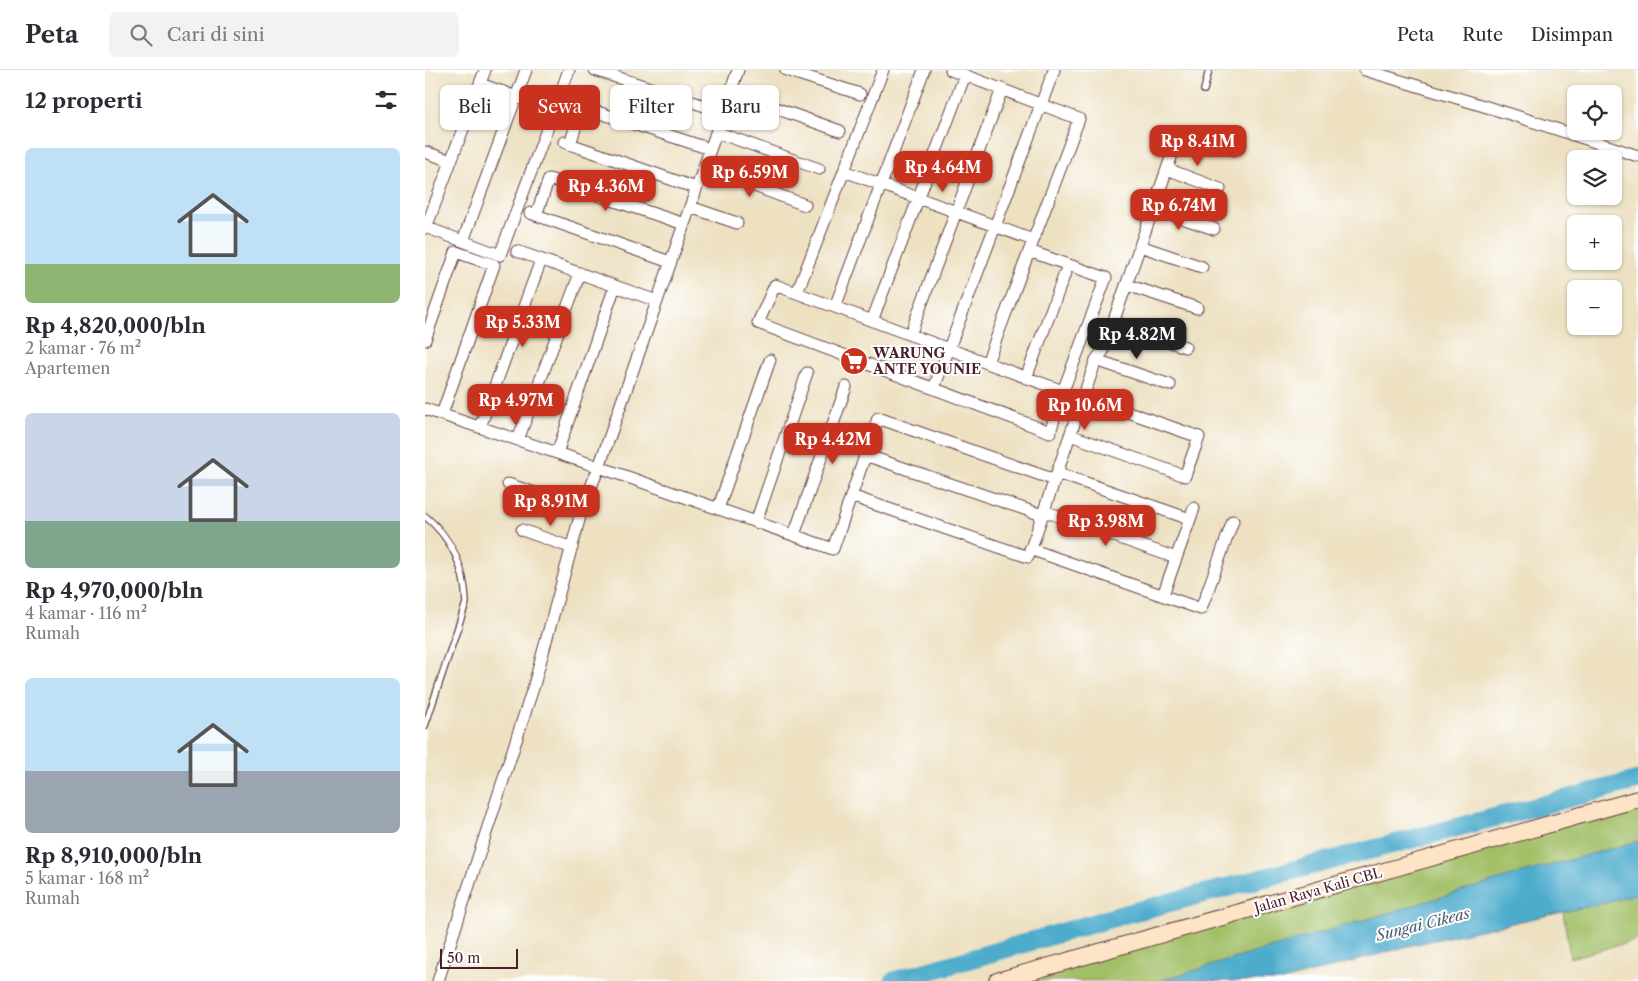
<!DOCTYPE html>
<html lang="id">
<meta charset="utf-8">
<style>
body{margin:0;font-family:"Libre Caslon Text",serif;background:#f2f2f3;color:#2b2b33;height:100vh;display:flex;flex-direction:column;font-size:19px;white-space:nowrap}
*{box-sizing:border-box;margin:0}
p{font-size:16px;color:#7c7c81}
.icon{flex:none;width:28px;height:28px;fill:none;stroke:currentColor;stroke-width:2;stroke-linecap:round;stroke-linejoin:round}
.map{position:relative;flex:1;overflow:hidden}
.drawer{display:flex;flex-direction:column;background:#fff;width:425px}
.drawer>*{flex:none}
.top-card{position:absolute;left:15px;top:15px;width:475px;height:45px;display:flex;gap:10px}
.buttons{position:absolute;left:1142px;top:15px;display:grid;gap:10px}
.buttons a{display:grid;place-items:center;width:55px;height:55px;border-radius:8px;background:#fff;box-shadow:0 1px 4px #0004;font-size:25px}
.scale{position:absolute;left:15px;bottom:12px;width:78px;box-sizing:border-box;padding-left:5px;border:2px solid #4a1f2b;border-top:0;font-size:14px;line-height:18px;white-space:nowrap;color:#4a1f2b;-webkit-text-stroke:4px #fff;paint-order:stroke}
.price{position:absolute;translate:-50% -42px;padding:0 11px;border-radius:10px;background:#c8321e;color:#fff;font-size:16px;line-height:32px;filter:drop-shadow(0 1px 2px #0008)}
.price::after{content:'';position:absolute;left:50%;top:30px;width:15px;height:11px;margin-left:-8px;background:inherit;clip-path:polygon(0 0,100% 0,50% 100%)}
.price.active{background:#222;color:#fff}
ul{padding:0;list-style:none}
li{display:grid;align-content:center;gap:10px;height:265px;padding:0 25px}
li span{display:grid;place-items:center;height:155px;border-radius:8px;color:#555}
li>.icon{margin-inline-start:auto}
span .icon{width:90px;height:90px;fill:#fffc;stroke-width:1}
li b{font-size:21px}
h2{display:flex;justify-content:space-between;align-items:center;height:60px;padding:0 25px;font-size:21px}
.chip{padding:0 18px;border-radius:8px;background:#fff;box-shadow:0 1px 4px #0004;font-size:18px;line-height:45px}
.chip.active{background:#c8321e;color:#fff}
header{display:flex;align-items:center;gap:30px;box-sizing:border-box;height:70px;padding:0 25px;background:#fff;border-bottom:1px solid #e1e1e2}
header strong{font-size:24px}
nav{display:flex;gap:28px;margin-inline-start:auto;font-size:18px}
.search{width:350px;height:45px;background:#f2f2f3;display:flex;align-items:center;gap:12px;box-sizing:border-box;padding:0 18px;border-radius:8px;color:#7c7c81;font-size:19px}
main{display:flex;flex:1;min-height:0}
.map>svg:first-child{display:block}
</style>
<header>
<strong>Peta</strong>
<div class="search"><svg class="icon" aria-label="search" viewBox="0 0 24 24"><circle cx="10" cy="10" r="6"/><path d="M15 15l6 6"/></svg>Cari di sini</div>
<nav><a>Peta</a><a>Rute</a><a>Disimpan</a></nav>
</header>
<main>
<section class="drawer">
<h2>12 properti<svg class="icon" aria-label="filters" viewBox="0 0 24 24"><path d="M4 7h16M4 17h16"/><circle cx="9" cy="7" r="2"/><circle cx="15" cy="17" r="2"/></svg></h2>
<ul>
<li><span style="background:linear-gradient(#bfe0f5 75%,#8fb573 0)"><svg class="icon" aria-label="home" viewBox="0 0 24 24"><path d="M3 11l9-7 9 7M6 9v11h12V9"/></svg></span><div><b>Rp 4,820,000/bln</b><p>2 kamar · 76 m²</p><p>Apartemen</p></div></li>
<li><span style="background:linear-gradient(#c9d6e8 70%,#7fa58c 0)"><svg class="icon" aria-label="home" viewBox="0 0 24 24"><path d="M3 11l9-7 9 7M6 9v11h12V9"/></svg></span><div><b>Rp 4,970,000/bln</b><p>4 kamar · 116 m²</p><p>Rumah</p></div></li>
<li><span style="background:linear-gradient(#bfe0f5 60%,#9aa5b1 0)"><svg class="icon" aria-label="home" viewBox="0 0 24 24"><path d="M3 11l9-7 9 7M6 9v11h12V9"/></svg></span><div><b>Rp 8,910,000/bln</b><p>5 kamar · 168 m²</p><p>Rumah</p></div></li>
</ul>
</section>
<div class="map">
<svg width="1213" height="911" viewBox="0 0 1213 911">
<rect width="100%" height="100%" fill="#fff"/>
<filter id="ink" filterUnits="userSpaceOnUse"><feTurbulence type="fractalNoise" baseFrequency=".02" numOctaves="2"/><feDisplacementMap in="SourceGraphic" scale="10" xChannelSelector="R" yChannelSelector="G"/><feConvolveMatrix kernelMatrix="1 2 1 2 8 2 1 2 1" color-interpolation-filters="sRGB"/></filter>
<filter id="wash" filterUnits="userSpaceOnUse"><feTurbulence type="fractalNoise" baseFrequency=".0096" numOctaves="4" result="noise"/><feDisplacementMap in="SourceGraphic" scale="20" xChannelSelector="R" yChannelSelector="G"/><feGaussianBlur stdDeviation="1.12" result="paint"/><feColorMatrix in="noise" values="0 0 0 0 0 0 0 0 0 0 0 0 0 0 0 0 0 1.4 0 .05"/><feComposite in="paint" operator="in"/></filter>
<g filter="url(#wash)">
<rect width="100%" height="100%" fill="#ede1c2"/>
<!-- green -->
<path fill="#a2bf66" stroke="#766f48" d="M1213,729V772L734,911H572Z
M1213,823V870L1145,888L1138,842L1188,831Z"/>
<!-- water -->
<path fill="#4eaccc" stroke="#4c667c" d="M1213,771V823L1188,831L987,875L858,911H734L1097,803Z"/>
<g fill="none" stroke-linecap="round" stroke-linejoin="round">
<!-- river -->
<path stroke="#4eaccc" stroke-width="19" d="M469,911L697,845L1213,710"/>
</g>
</g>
<g filter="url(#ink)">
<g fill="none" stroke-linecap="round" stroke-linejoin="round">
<!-- lane casing -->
<g stroke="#623c42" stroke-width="8">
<path id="lane" d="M779,20L784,0
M0,446C27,468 40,499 41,533L0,656"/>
</g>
<!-- street casing -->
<g stroke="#623c42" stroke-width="13">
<path id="street" d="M170,0L298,42
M361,0L435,24
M526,0L654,49L562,293
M940,0L1085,44L1213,86
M55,14L129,40
M305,22L415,61
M291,62L394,99
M139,72L271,118
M145,74L157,37L285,79
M0,82L26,91
M279,97L380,135
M742,99L795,119
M419,101L608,170
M265,137L312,153
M728,138L789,159
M105,143L245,192
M111,145L124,109L259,154
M0,157L75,185L144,0
M1,158L60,0
M38,171L101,0
M715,176L777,197
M92,181L232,231
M604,181L681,208L638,321
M350,215L638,321L625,362L333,253Z
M702,215L772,238
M372,223L458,0
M410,237L499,0
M447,251L540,5
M689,252L760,277
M485,265L577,19
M0,270L31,182L69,195L17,344
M671,290L745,315
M601,308L643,195
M509,318L629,0
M0,339L174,397L408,479L453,348L630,410
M55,357L116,190
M645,365L760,406L774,367L658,326
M93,370L155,203
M132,383L190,216
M440,385L617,445
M632,403L765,449
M83,414L157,439
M426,426L603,487L671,290L678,281L755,62L809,80
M293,439L345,290
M619,441L751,488
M331,452L382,303
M97,460L147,478
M369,465L421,317
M605,479L776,539L808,451
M738,525L769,438
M13,911L109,615L157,439L174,397L313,0"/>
</g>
<!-- secondary casing -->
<g stroke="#623c42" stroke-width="18">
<path id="secondary" d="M572,911L1213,729"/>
</g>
<!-- lane -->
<use href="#lane" stroke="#fff" stroke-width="5.5"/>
<!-- street -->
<use href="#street" stroke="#fff" stroke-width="11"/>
<!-- secondary -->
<use href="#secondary" stroke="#fee4c6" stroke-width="16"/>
</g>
</g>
<!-- icons -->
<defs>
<g id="supermarket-disc" transform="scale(1.4375)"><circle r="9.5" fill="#c8321e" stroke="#fff"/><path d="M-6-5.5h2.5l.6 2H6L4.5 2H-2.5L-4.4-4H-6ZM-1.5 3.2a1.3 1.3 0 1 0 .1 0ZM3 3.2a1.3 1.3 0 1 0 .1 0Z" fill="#fff"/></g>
</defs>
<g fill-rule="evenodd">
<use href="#supermarket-disc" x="429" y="291"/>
</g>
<g text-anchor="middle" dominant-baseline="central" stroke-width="4" stroke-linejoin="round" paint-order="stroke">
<!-- poi labels -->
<g font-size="14" font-weight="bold" fill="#4a1f2b" stroke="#fff" text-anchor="start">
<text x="448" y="283">WARUNG<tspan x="448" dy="16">ANTE YOUNIE</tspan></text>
</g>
<!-- street labels -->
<g font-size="14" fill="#4a1f2b" stroke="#fff">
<text transform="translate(893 820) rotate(-16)">Jalan Raya Kali CBL</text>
</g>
<!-- water labels -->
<g font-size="15" font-style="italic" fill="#4c5e73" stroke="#fff">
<text transform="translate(998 854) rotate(-14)">Sungai Cikeas</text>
</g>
</g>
</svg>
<div class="buttons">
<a><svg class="icon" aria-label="locate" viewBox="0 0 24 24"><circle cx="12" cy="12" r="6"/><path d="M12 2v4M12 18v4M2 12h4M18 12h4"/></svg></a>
<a><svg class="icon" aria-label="layers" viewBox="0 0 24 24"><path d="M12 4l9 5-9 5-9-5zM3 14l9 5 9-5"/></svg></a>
<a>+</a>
<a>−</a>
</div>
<div class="scale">50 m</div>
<b class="price" style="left:773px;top:97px">Rp 8.41M</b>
<b class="price" style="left:518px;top:123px">Rp 4.64M</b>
<b class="price" style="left:325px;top:128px">Rp 6.59M</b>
<b class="price" style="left:181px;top:142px">Rp 4.36M</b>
<b class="price" style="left:754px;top:161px">Rp 6.74M</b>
<b class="price" style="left:98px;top:278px">Rp 5.33M</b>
<b class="price active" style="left:712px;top:290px">Rp 4.82M</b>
<b class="price" style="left:91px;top:356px">Rp 4.97M</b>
<b class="price" style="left:660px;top:361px">Rp 10.6M</b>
<b class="price" style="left:408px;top:395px">Rp 4.42M</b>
<b class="price" style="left:126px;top:457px">Rp 8.91M</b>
<b class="price" style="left:681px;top:477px">Rp 3.98M</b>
<div class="top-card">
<a class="chip">Beli</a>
<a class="chip active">Sewa</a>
<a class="chip">Filter</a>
<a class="chip">Baru</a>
</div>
</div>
</main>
